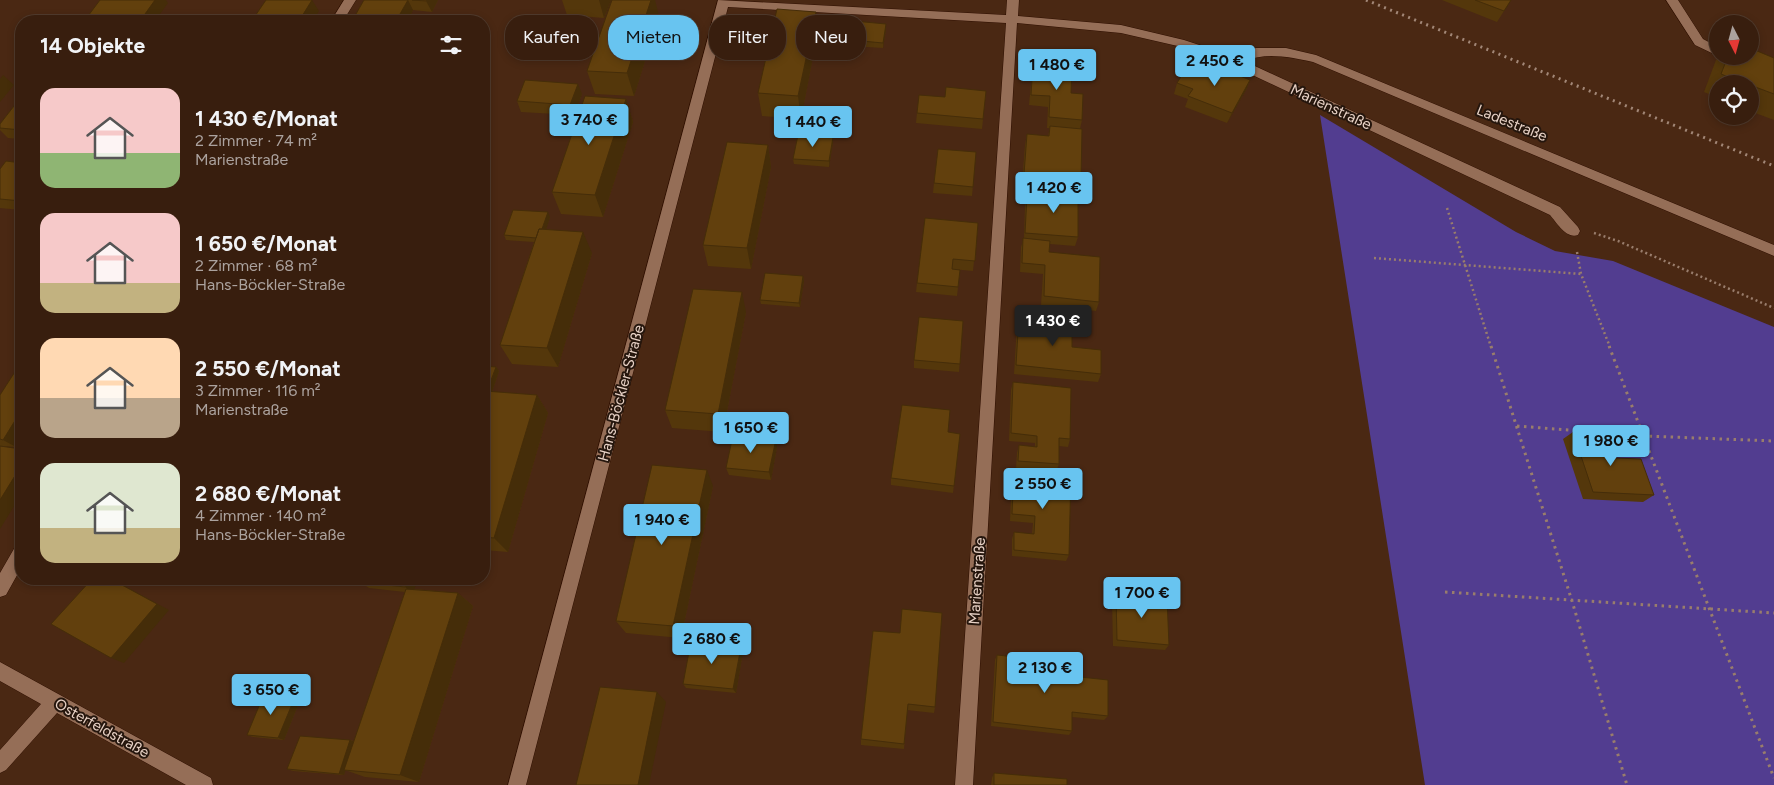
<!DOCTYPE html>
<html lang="de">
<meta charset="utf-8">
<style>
body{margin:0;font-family:Figtree,sans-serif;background:#3f2717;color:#f1f3f6;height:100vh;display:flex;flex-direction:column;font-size:19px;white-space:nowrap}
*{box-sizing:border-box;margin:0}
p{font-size:16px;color:#aba29e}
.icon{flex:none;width:28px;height:28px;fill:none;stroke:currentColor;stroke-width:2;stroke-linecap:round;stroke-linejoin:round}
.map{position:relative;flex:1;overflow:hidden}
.drawer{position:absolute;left:15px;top:15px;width:475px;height:570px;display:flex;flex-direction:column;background:#381e0e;border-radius:20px;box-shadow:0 2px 8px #0003,0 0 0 1px #523c2e}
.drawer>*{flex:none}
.top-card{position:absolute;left:505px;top:15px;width:475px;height:45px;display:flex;gap:10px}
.needle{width:32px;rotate:174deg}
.tools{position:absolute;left:1709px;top:15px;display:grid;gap:10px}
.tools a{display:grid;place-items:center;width:50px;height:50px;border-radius:50%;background:#381e0e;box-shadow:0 2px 8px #0003,0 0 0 1px #523c2e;font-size:25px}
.price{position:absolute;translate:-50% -42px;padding:0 11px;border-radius:5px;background:#68c4f0;color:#111;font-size:16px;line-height:32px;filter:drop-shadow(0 1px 2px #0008)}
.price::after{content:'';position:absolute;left:50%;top:30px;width:15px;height:11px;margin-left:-8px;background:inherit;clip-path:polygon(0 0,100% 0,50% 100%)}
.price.active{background:#222;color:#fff}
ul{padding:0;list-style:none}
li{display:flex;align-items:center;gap:15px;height:125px;padding:0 25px}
li span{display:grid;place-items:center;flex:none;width:140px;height:100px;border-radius:15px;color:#555}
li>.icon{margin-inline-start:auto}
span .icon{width:60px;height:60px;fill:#fffc;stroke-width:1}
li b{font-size:21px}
h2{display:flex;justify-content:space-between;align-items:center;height:60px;padding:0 25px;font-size:21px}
.tag{padding:0 18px;border-radius:20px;background:#381e0e;box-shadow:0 2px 8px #0003,0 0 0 1px #523c2e;font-size:18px;line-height:45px}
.tag.active{background:#68c4f0;color:#111}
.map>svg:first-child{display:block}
</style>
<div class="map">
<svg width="1774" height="785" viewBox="0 0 1774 785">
<rect width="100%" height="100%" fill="#4a2813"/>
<!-- green -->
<path fill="#523d90" d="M1320,115L1516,232L1555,251L1613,261L1774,327V785H1425Z"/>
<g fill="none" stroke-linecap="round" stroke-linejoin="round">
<!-- minor casing -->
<g stroke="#2f0f00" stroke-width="1">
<path id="minor" d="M344,0H356L343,21H331Z
M718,0L1006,15L1007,0H1019L1018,16L1121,25L1184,40L1233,56L1256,48H1286L1316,55L1774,245V256L1313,62C1289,57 1267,52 1244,61L1560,207L1578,227L1580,231L1578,235C1566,239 1557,223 1550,215L1229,64L1182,47L1121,33L1017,23L973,785H955L1006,23L728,7L526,785H508Z
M1666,0H1678L1703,39L1718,47V56L1695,45Z
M21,545V568L6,595L0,597V573L15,547Z
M0,662L211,778L213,785H186L57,713L6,770L0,773V750L41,704L0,681Z"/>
</g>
<!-- path-far1 -->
<path stroke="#997d6c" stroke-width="2.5" stroke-dasharray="2 3" stroke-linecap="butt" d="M1447,208L1491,347
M1594,233L1618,241L1774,308
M1577,252L1581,274L1610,347
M1374,258L1581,274"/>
<!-- path -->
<path stroke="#997d6c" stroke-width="3" stroke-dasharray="2.5 4.5" stroke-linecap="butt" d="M1491,346L1572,601L1627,785
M1609,346L1774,778
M1517,426L1645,436L1774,441
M1445,592L1774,613"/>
<!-- minor -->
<use href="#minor" fill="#956e57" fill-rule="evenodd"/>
<!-- rail -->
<path stroke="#a28777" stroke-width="3" stroke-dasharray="2 4.5" stroke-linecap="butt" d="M1366,0L1774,166"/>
</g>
<!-- wall -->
<path fill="#54370b" d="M364,0H438L432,12L413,10L408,21H352Z
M562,0H611L604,18L567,15Z
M1442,0H1511L1497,22Z
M816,12L817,36L801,119L762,116L758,93Z
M659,16L634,96L595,94L587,71Z
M578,18L580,24L571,44L547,42L545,37Z
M886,29L883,48L851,46V40Z
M1720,56H1750L1774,58V120L1750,111V84H1718V98L1704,92L1716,60Z
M1033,64L1071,93L1082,120L1080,129L1081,179L1078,188V237L1075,246L1050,244L1049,252L1099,302L1096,311L1041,305L1043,274L1020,272L1021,247L1024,238L1025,206L1027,196L1051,198L1054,186L1059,187L1022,184L1025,145L1027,134L1048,136L1050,128H1047L1048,107L1029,105L1032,74Z
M1205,73L1250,80L1246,90L1227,123L1185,107L1188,99L1174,94L1177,83Z
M986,91L982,129L916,123L917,113L945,97Z
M582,94L574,115L521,112L517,101Z
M21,97V139L8,138L0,130V124Z
M626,99L633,122L603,217L561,214L552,192Z
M833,137V142L829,167L794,164L793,159Z
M768,145L771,167L751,269L708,266L703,245Z
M976,152L972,196L933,193L934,183Z
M21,163V210L0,208V169Z
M550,217L546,229L592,253L558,367L512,364L500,345L534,242L506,240L504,235Z
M978,223L973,271L952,269L960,270L957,296L916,292L917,283Z
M803,276L804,281L800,307L761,304L760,300Z
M746,312L723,432L672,428L665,410Z
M1019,316L1072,347L1101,374L1098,382L1014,374L1017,325Z
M963,321L959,372L914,368V360Z
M484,366L496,367L499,371L492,392L537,395L548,413L508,552L484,550Z
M21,368V439L16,447L0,446V395Z
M1013,382L1070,439L1068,447L1059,446V464L1056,472L1069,555L1066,561L1012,556V539L1014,532L1032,534L1033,523L1010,521L1012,475L1014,468H1016L1017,453L1019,445L1035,447V443L1009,441L1011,390Z
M948,432L960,434L953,493L891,485V478Z
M1573,432L1615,458L1654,495L1643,502L1583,499L1563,439Z
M777,447L771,480L729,475L726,468Z
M713,486L681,638L626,633L616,621Z
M362,579H418L414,589L458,593L473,606L419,782L365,777L345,770L344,775L293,771L287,769L350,740L354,741L405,592L369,588L360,582Z
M1116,594L1169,645L1165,650L1113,646L1112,600Z
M873,631L935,707L934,713L907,710L904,749L861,745V739Z
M741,647L743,652L736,693L686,688L683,684Z
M997,655L1071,676L1108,716L1104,720L1072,717V731L1069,735L991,726L995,660Z
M295,697L300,700L284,740L253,737L247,735Z
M994,773L1067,785H991L992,778Z"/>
<!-- shaded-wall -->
<path fill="#452d09" d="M155,0H166L168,3L155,21H140Z
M312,0L319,11L313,21H299Z
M408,0L413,10L408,21H396Z
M427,0H438L432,12L426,1Z
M599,0H611L604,18Z
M651,0H655L659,16L634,96L627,73Z
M816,12L817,36L801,119L798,96Z
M578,18L580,24L571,44L569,39Z
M886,24V29L883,48V43Z
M3,75L14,85L0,102V79Z
M1250,80L1246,90L1227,123L1232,113Z
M578,84L582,94L574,115L570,105Z
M626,99L633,122L603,217L595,195Z
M833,137V142L829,167V161Z
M768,145L771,167L751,269L747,248Z
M548,212L550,217L542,243L539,238Z
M583,232L592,253L558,367L547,348Z
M803,276L804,281L800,307L799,303Z
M742,292L746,312L723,432L718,414Z
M496,367L499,371L489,401L486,397Z
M537,395L548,413L508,552L494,538Z
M16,419L21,422V439L16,447L3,440Z
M776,439L777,447L771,480L769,472Z
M21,466V495L0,529V500Z
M707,470L713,486L681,638L673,626Z
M111,579L169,610L124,663L111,658Z
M408,579H418L413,593L405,587Z
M458,593L473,606L419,782L400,775Z
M741,647L743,652L736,693L733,689Z
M657,692L666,702L649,785H638Z
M295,697L300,700L284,740L278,738Z
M350,740L355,742L344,775L339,774Z"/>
<!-- building -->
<path fill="#62400d" stroke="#452d09" d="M100,0H155L140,21H98L85,20Z
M266,0H312L299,21H238L240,18L253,19Z
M364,0H408L396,21H352Z
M412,0H427L426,1Z
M612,0H651L627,73L587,71Z
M1475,0H1511L1504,11Z
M777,9L816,12L798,96L758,93Z
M554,16L578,18L569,39L545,37Z
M854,21L886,24L883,43L851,40Z
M1750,48L1774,58V94L1750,85V84H1746L1721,74L1728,56H1750Z
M1033,64L1072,67L1071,93L1083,94L1082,120L1049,117L1050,96L1031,95Z
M1210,64L1250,80L1232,113L1188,96L1193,89L1177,83L1187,67L1205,73Z
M525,80L578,84L570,105L517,101Z
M946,87L986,91L983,119L917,113L919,95L945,97Z
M585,96L626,99L595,195L552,192Z
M21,97V130L0,128V124Z
M1050,126L1082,129L1081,179L1024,174L1027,134L1049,136Z
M798,135L833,137L829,161L793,159Z
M727,142L768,145L747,248L703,245Z
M938,149L976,152L973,187L934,183Z
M6,161L21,163V201L0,199V169Z
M1054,186L1078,188V237L1025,233L1027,196L1054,198Z
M513,210L548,212L542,229H539L536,238L504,235Z
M925,218L978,223L975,261L953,259L952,269L960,270L958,287L917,283Z
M539,229L583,232L547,348L500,345Z
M1023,238L1050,241L1049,252L1100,257L1099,302L1044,296L1045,265L1022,263Z
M765,273L803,276L799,303L760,300Z
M693,289L742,292L718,414L665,410Z
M1019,316L1072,321V347L1101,350V374L1016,365Z
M919,317L963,321L960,364L914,360Z
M484,366L496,367L487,391H485L484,394Z
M18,367L21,368V420L16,419L3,440L0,439V395Z
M1013,382L1071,388L1070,439L1059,438V464L1018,461L1019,445L1037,447V436L1011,433Z
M485,391L537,395L494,538L484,537V394Z
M902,405L950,410L948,432L960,434L954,486L891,478Z
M1573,432L1606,433L1615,458L1641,459L1654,495L1593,492Z
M733,435L776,439L769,472L726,468Z
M0,446L21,449V466L0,500Z
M652,465L707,470L673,626L616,621Z
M1014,468L1071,473L1069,555L1014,550V532L1034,534L1035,516L1012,514Z
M92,579H111L157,604L111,658L51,624Z
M362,579H408L405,587L360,582Z
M406,589L458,593L400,775L344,770Z
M1116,594L1167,598L1169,645L1117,640Z
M902,609L942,613L935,707L908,704L904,744L861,739L873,631L900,633Z
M691,641L741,647L733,689L683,684Z
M997,655L1071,663V676L1108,680V716L1072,712V731L993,722Z
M600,687L657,692L638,785H576Z
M264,694L295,697L278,738L247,735Z
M300,736L350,740L339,774L287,769Z
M994,773L1067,779V785H994Z"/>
<g text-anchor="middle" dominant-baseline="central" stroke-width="4" stroke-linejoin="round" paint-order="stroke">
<!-- street labels -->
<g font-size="15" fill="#e8d2c6" stroke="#25160d">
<text transform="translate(1331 107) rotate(25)">Marienstraße</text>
<text transform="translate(1512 123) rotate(22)">Ladestraße</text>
<text transform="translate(621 393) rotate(-75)">Hans-Böckler-Straße</text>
<text transform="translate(977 581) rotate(-86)">Marienstraße</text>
<text transform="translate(102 728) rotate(29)">Osterfeldstraße</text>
</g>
</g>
</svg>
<div class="tools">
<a><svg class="needle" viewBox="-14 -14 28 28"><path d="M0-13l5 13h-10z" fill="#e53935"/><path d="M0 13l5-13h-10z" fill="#aba29e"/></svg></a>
<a><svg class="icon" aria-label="locate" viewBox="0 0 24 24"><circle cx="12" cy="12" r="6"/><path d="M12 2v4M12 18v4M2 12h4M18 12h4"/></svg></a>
</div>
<b class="price" style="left:1215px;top:87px">2 450 €</b>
<b class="price" style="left:1057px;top:91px">1 480 €</b>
<b class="price" style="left:589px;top:146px">3 740 €</b>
<b class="price" style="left:813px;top:148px">1 440 €</b>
<b class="price" style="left:1054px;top:214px">1 420 €</b>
<b class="price active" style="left:1053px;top:347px">1 430 €</b>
<b class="price" style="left:751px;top:454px">1 650 €</b>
<b class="price" style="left:1611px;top:467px">1 980 €</b>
<b class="price" style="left:1043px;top:510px">2 550 €</b>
<b class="price" style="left:662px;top:546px">1 940 €</b>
<b class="price" style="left:1142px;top:619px">1 700 €</b>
<b class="price" style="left:712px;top:665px">2 680 €</b>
<b class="price" style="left:1045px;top:694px">2 130 €</b>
<b class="price" style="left:271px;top:716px">3 650 €</b>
<div class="top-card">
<a class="tag">Kaufen</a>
<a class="tag active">Mieten</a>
<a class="tag">Filter</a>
<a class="tag">Neu</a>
</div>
<section class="drawer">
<h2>14 Objekte<svg class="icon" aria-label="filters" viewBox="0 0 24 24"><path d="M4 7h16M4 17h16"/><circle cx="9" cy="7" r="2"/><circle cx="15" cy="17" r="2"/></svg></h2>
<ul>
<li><span style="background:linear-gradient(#f6c9c9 65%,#8fb573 0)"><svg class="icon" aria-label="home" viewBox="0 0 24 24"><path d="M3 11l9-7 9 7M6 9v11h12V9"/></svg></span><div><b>1 430 €/Monat</b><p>2 Zimmer · 74 m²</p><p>Marienstraße</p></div></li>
<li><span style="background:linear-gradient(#f6c9c9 70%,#c2b280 0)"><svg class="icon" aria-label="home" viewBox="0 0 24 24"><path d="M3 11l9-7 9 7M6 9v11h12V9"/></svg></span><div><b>1 650 €/Monat</b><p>2 Zimmer · 68 m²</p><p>Hans-Böckler-Straße</p></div></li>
<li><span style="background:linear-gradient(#ffd9b3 60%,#b9a48a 0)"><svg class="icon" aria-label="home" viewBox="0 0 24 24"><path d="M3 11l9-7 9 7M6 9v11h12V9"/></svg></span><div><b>2 550 €/Monat</b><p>3 Zimmer · 116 m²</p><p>Marienstraße</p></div></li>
<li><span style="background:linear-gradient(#dfe7d0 65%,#c2b280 0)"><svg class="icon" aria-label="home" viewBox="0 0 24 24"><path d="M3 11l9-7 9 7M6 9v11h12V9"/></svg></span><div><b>2 680 €/Monat</b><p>4 Zimmer · 140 m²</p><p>Hans-Böckler-Straße</p></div></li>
</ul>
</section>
</div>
